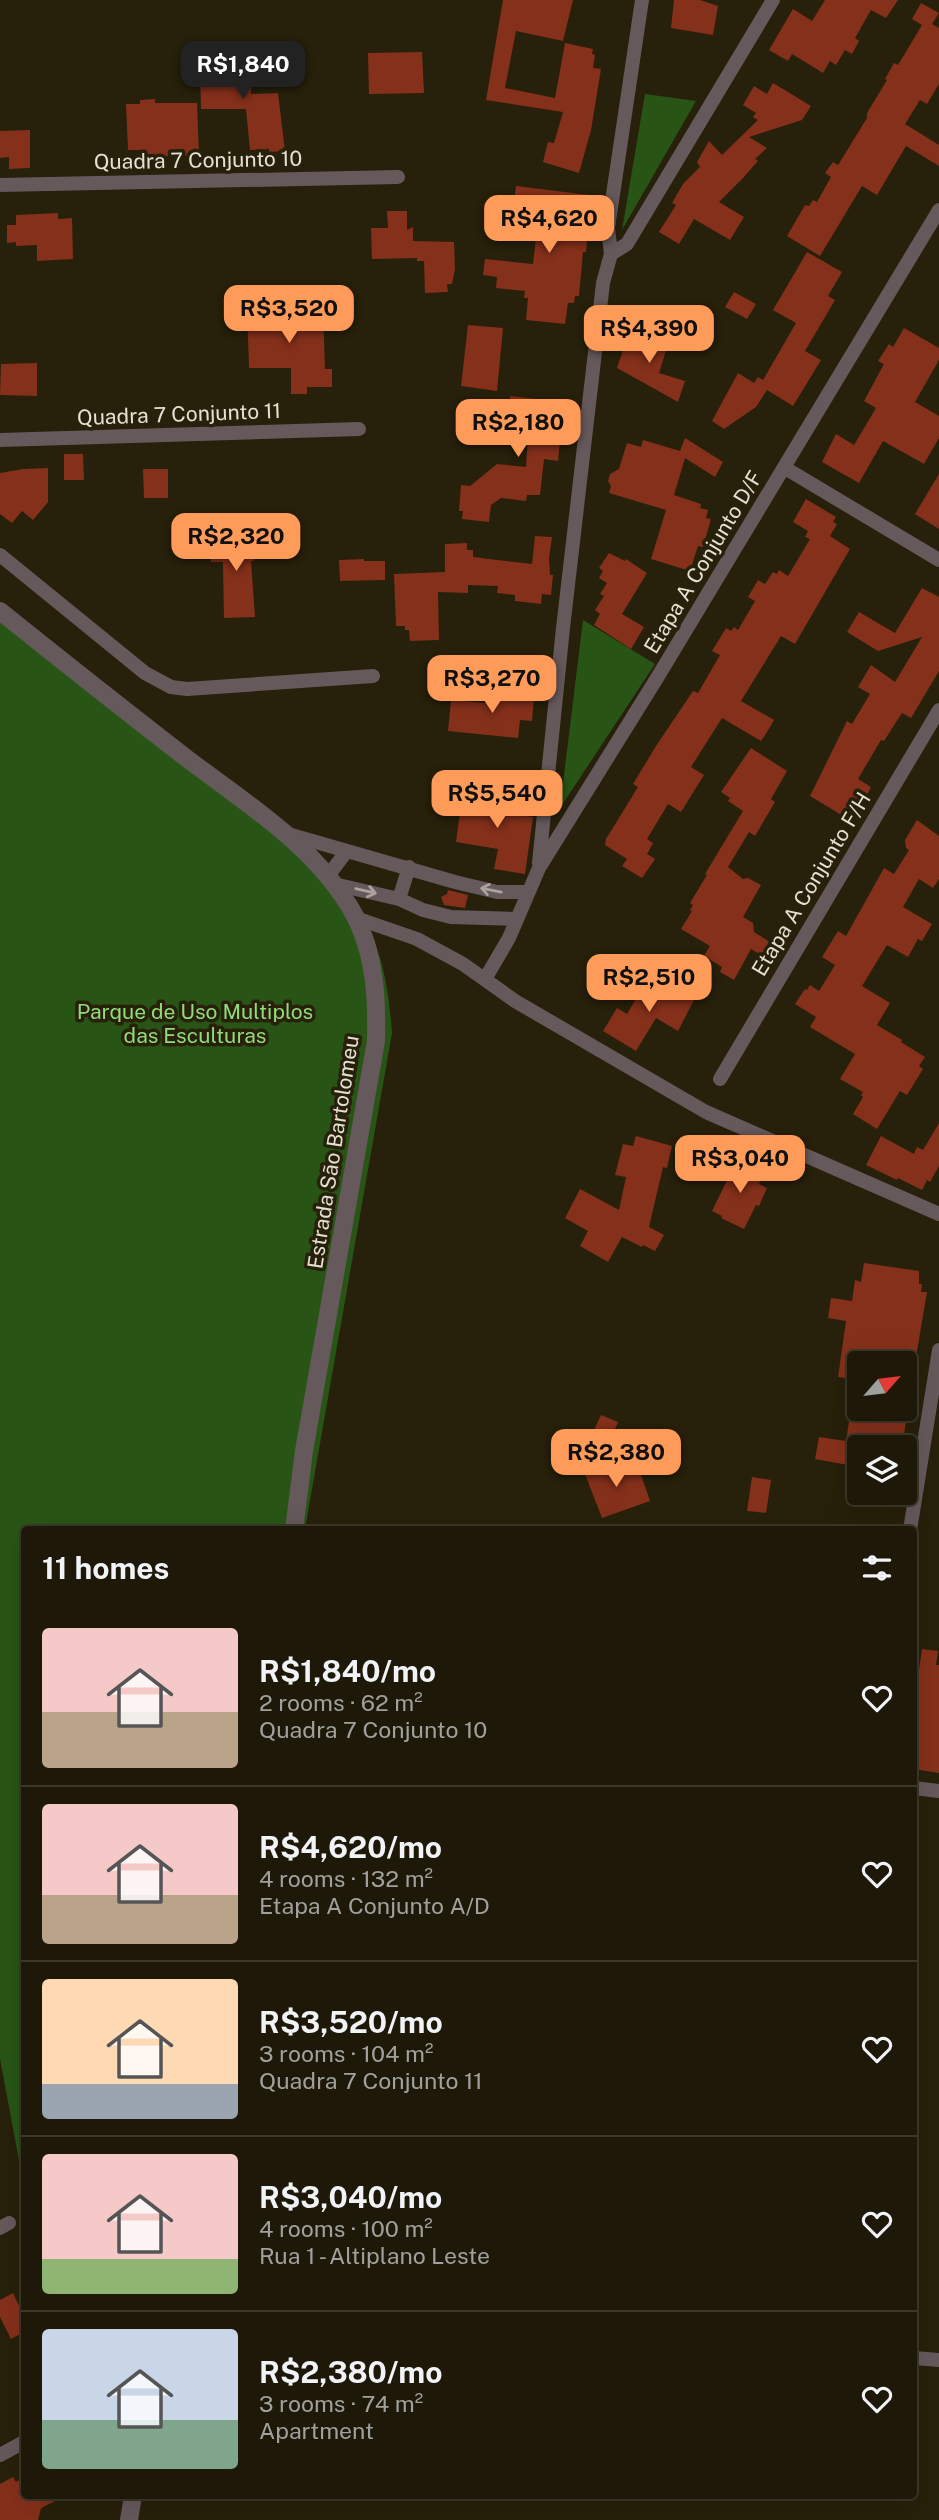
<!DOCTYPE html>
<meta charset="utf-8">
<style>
body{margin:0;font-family:"Public Sans",sans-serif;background:#2a2516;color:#f1f3f6;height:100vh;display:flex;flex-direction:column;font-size:26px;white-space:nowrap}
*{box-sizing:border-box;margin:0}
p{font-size:23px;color:#a0a09c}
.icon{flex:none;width:38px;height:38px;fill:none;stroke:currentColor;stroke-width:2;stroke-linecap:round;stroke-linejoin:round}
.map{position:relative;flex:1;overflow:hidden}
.drawer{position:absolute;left:21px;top:1526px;width:896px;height:973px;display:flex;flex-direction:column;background:#1d1808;border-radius:7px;box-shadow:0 7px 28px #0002,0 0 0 2px #3b3729}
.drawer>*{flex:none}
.needle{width:46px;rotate:62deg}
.fabs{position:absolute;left:847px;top:1351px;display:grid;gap:14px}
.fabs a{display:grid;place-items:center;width:70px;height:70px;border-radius:7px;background:#1d1808;box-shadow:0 7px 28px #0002,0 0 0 2px #3b3729;font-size:35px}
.price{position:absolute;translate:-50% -60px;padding:0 16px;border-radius:14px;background:#fe9b59;color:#111;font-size:23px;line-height:46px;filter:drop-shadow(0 2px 4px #0008)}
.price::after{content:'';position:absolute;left:50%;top:42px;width:21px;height:16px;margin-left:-10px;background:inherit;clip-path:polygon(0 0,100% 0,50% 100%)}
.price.selected{background:#222;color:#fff}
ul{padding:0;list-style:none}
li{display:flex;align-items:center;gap:21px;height:175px;padding:0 21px}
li+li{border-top:2px solid #3b3729}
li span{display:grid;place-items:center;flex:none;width:196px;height:140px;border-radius:7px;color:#555}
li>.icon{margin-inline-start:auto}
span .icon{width:84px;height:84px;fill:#fffc;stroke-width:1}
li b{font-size:30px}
h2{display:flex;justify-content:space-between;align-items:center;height:84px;padding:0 21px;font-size:30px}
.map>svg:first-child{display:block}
</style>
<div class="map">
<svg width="939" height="2520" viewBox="0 0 939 2520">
<rect width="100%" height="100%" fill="#27200a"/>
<!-- green -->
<path fill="#285516" d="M645,94L696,101L622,230Z
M0,608L329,870C339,884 352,898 361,914C383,951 389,991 392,1033L305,1529L24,1530V2187L0,2059Z
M583,620L655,664L560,808Z"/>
<!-- building -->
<path fill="#85301a" d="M503,0H573L563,41L516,31L505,88L555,98L565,43L593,49L592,54L595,55L593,68L601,69L591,130L579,173L543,162L548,142L554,143L563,112L486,100Z
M674,0H700L718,6L713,35L671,28Z
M825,0H898L886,18L871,10L855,38L859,41L852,54L845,50L836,65L830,61L823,73L792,54L788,61L769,50L793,9L812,21Z
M921,3L939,13L932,24L939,28V84L927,104L920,100L905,124L939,145V166L906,146L877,195L862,186L820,256L787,236L805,205L809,206L813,200L817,202L831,177L825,173L833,162L838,165L867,118V113L887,80L885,79L894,63L898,65L922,25L912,19Z
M422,52L424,93L369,94L368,53Z
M251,59V94L278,93L285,151L269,152V149L250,150L246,109H201L200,66L209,65L208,61L216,60Z
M773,83L811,106L802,120L749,137L767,148L755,159L758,161L743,178L719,202L744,217L730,240L694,219L679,244L659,232L676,205L672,203L683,184L700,167L697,162L709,141L722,155L758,120L753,117L756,113L743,105L754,86L767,94Z
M155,99V103H197L199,155L144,157L143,150H128L126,104H140V100Z
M30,130V168L9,169V157L0,158V131Z
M516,186L589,195L587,211H590L586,252H583L579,296H575L574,303H568L565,324L526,320L528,298H524L525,291L496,288L497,277L483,275L485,259L533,264L540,204L514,202Z
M387,211H407V230L413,227V241L454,242L455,269L452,284H447L448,292L425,293L424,261H417V258L372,259L371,228H388Z
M58,213V219L72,218L73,259L37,261V245L16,246V242L7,243V225H16V215Z
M807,252L842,272L828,296L835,300L805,351L821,360L793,406L767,390L756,407L724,429L712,421L738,373L754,383L758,377L763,380L796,323L773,310Z
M734,292L756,304L747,319L725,307Z
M285,306V311L323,310L325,369H332V387H307V394H291V368H249L247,308Z
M468,325L503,328L497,391L461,386Z
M904,328L939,348V360L915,402L939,416V438L924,464L883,441L859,483L822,462L836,434L854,445L876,408L864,401L884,364L878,361L889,344L893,347Z
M636,334L668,344L659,373L685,381L678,402L617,368L627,338L634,340Z
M37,363V396L0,395L1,364Z
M510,396L564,402L558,461L544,459L540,495H527L526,501L501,498L491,505L489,522L462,519L463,511H459L461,485L470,486L497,464L526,467L528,434L510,432L512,420H508Z
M685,438L723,462L715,477L685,458L674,495L701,504L700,508L708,510L706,518L711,519L703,547L698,546L690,571L651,559L666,510L609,493L611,486L608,481L610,474L619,469L627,443L641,447L643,440L680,451Z
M64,454H83L84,480H64Z
M48,468V502L33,520L22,511L12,523L0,514V473L23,469Z
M143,469H168V498H144Z
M939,474V529L915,514Z
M806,499L836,517L833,522L837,524L830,536L850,549L795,644L781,636L741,701L774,720L767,732L761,741L722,718L691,767L704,775L681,812L668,804L647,839L653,843L647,854L655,859L642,878L622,866L627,859L605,845L606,839L638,787L633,784L656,746L693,691L698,693L720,655L712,651L726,628L731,631L734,627L738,630L755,601L748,597L758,580L765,584L773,572L777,574L779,570L788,576L810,539L805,537L808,531L793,522Z
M253,534L254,561H251L255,617L224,618L223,562H211V535Z
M535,536L552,537L549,558L550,575H553L551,595L542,594L541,604L515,601V595L497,593L498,586L468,585V593L438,592L439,640L410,641L409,630H405V626H396L394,574L445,572V544L467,543V550H473V557L532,564Z
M609,553L625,561L626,559L647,573L622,614L644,627L631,649L594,625L600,614L595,610L604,596L600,594L607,583L599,578L603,571L599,568Z
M364,559V561H385V580L340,581L339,560Z
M922,588L939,597V671L911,718L902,713L884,741L881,740L858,779L871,787L853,822L810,796L847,721L852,724L870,694L858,687L871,665L895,682L922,637L878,651L847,632L859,612L895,633Z
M487,692L534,697L532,721L520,720L518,738L448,731L451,700L486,703Z
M751,748L787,771L771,799L775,802L755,836L749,832L728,867L743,879L748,878L761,885L743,917L753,923L754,932L776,946L768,959L751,949L734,980L720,972L722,967L704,956L710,946L681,929L692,911L690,910L693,905L690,903L707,875L705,874L743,811L728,801L730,798L721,792Z
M483,773L500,775L494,812L533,817L525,874L494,869L498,849L456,842L460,812L477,815Z
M917,820L939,836V879L933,888L919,879L903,907L932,924L922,941L918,939L908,957L887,945L862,986L890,1003L877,1025L902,1040L901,1042L925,1057L919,1066L923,1069L907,1095L900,1091L877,1129L853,1114L863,1097L861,1095L863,1092L840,1079L855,1054L810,1027L816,1017L795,1004L805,989L807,990L810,985L819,991L835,965L822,957L838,931L846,936L884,868L894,874L909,850L906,848L905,840Z
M448,890L468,895L465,908L444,905L441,897L447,894Z
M660,983L673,991L676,986L695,998L678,1031L656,1018L636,1051L603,1031L617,1008L627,1014L644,985L655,991Z
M939,1123V1166L930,1182L927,1180L922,1190L898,1178L897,1180L866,1165L881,1136L914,1154L917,1147L923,1150Z
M636,1136L672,1146L667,1168L663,1167L649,1227L664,1235L655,1251L643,1245L642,1247L622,1237L608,1262L580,1246L588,1231L565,1218L580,1189L619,1210L626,1177L615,1175L623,1144L633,1146Z
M737,1160L763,1175L759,1184L767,1188L759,1206L756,1205L744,1229L721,1218L722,1216L712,1211Z
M864,1263L919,1271V1284H922L921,1292H927L915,1363H859V1380L838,1377L846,1321L828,1318L831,1298L852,1301L855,1280L861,1282Z
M851,1408L908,1409L902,1447H859V1467L815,1459L819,1437L846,1441Z
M601,1415L618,1422L611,1439L593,1432Z
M607,1461L613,1478L639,1469L650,1501L602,1518L583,1469Z
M752,1477L771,1480L766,1513L747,1511Z
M922,1649L938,1651L936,1665H939V1773L914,1769V1705Z
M13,2293L24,2316V2332L11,2339L0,2317V2300Z
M13,2477L16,2482L24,2477V2496H65L41,2508L38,2520H0V2484Z"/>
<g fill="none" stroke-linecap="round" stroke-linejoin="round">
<!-- minor -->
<path stroke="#66595c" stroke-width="14" d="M0,185L398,177
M611,254L627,244L773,0
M0,440L359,429
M785,468L939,560
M0,555L145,673L171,687L187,689L373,676
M288,834L455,882L497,892H527
M539,863L563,628L603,283L611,254L608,228L642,0
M328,876L346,852
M334,884L399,899L423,910L451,917L516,919
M399,899L409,867
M356,918L417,939L463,964L515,1001L706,1112L939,1214
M485,979L509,938L539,868L657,678L939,210
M720,1079L939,710
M910,1530L939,1350
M914,1788L939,1791
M0,2228L9,2223
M914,2358L939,2360
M0,2455L24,2442"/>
<!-- tertiary -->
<path stroke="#66595c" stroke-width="18" d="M0,611C61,660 123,709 185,757C245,803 318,847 355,916C375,955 377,998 376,1041L304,1451L294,1530
M129,2520L133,2496"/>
</g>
<!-- one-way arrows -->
<defs><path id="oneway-shaft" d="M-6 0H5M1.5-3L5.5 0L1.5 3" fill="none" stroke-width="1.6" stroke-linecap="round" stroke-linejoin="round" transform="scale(1.75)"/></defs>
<g stroke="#aba39d">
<use href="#oneway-shaft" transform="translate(491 890) rotate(-169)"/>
<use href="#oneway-shaft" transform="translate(366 891) rotate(13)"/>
</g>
<g text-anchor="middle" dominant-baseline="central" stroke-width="7" stroke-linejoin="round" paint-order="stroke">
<!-- street labels -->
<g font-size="21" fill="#e4e0d2" stroke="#27200a">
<text transform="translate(198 160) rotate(-1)">Quadra 7 Conjunto 10</text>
<text transform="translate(179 414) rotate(-2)">Quadra 7 Conjunto 11</text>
<text transform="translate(703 562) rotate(-59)">Etapa A Conjunto D/F</text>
<text transform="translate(811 884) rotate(-59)">Etapa A Conjunto F/H</text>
<text transform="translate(333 1152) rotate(-81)">Estrada São Bartolomeu</text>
</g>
<!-- park labels -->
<g font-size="21" fill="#91db78" stroke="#27200a">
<text x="195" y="1011">Parque de Uso Multiplos<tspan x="195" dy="24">das Esculturas</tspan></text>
</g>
</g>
</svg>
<div class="fabs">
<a><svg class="needle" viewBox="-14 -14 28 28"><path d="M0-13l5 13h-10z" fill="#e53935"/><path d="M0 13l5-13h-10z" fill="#a0a09c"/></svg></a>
<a><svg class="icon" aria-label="layers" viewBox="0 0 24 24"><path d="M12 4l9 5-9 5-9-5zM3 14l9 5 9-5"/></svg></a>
</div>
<b class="price selected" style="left:243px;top:101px">R$1,840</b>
<b class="price" style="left:549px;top:255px">R$4,620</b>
<b class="price" style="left:289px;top:345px">R$3,520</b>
<b class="price" style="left:649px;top:365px">R$4,390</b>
<b class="price" style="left:518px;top:459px">R$2,180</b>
<b class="price" style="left:236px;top:573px">R$2,320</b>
<b class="price" style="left:492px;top:715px">R$3,270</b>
<b class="price" style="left:497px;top:830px">R$5,540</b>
<b class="price" style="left:649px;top:1014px">R$2,510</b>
<b class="price" style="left:740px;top:1195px">R$3,040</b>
<b class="price" style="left:616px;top:1489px">R$2,380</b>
<section class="drawer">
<h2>11 homes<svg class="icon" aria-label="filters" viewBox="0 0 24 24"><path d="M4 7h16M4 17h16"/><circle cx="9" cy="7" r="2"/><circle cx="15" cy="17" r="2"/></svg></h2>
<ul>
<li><span style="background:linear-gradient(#f6c9c9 60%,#b9a48a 0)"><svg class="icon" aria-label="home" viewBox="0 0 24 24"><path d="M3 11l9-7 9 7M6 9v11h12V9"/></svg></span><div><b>R$1,840/mo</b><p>2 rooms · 62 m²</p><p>Quadra 7 Conjunto 10</p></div><svg class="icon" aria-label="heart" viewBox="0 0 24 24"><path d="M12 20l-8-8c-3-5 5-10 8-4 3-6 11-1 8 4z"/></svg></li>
<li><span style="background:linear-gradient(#f6c9c9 65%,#b9a48a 0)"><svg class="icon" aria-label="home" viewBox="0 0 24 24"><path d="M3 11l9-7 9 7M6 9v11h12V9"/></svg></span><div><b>R$4,620/mo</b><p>4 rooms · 132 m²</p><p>Etapa A Conjunto A/D</p></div><svg class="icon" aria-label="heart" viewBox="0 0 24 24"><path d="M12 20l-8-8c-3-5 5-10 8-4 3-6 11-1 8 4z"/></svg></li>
<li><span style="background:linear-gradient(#ffd9b3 75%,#9aa5b1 0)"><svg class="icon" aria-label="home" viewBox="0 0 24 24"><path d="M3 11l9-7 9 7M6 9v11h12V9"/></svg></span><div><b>R$3,520/mo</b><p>3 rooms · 104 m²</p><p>Quadra 7 Conjunto 11</p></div><svg class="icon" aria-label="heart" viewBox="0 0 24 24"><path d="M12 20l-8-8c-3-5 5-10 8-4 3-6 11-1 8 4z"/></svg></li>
<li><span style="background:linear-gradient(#f6c9c9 75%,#8fb573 0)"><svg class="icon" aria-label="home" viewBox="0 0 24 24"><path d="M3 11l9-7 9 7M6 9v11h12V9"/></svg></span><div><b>R$3,040/mo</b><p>4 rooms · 100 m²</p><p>Rua 1 - Altiplano Leste</p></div><svg class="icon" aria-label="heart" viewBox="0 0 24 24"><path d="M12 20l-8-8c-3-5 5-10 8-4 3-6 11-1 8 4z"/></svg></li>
<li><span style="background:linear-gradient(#c9d6e8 65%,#7fa58c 0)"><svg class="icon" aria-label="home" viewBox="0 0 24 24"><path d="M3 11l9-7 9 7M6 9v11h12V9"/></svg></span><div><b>R$2,380/mo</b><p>3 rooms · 74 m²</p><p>Apartment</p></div><svg class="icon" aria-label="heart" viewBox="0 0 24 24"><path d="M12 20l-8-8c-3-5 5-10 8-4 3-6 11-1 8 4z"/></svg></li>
</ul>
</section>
</div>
